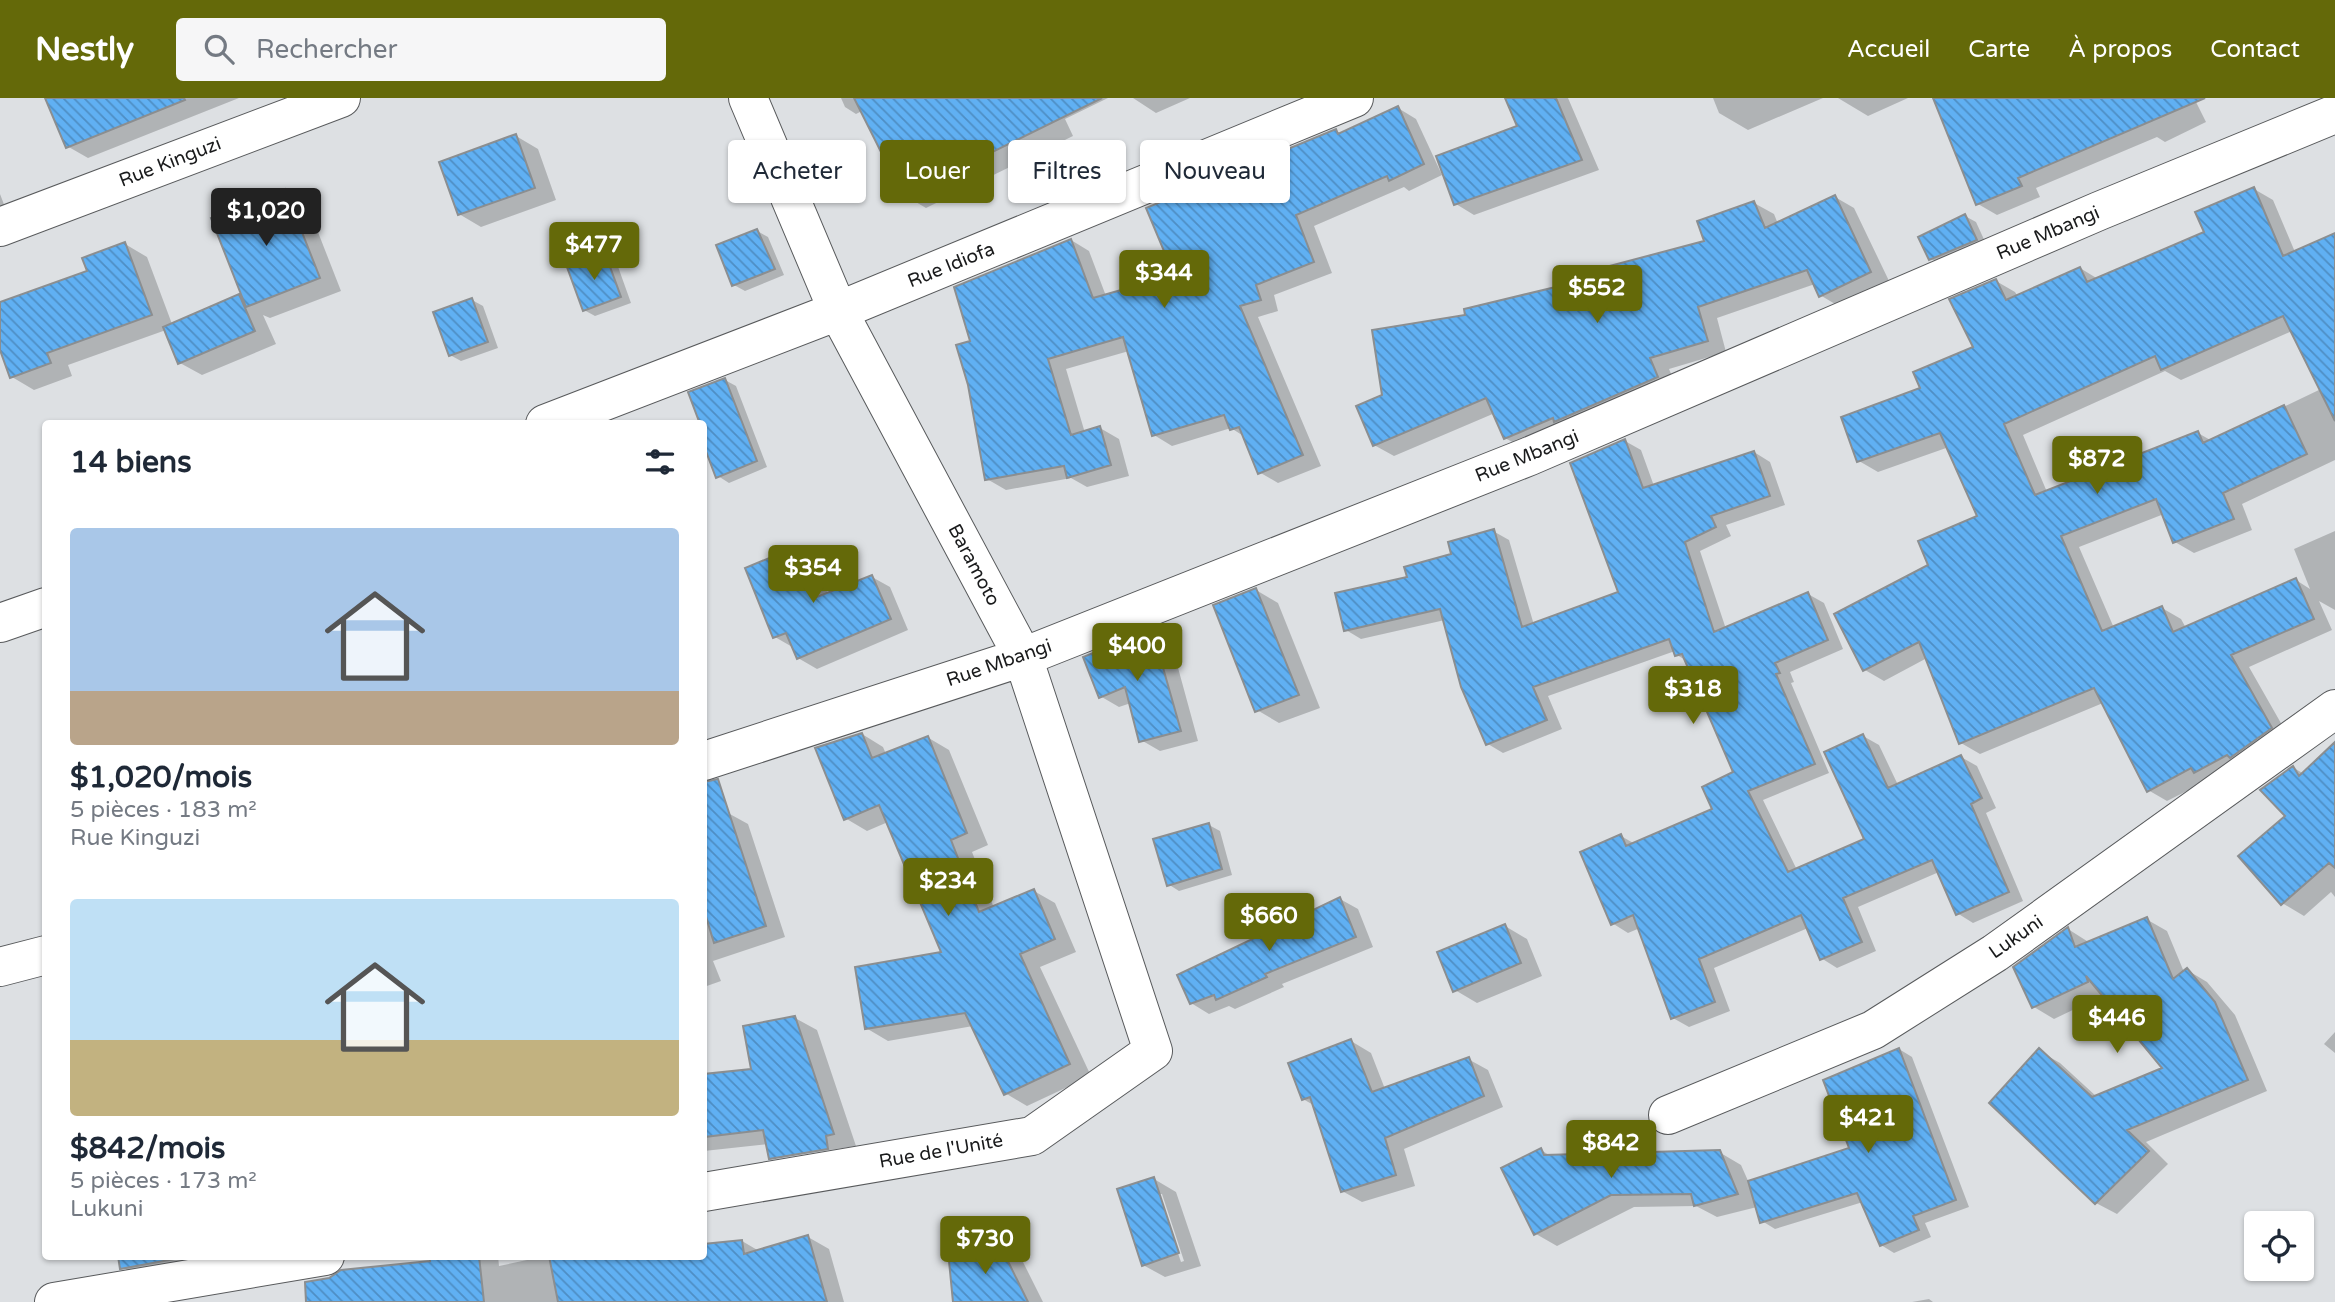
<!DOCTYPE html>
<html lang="fr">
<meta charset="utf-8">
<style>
body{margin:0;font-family:"Varela Round",sans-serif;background:#f6f6f7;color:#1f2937;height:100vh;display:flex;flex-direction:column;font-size:26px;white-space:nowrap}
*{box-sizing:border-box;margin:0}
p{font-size:23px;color:#747a83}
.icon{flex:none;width:38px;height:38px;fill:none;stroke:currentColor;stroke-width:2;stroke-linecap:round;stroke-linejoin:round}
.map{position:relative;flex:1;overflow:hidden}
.sheet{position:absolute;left:42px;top:322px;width:665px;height:840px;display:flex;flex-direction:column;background:#fff;border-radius:7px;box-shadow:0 2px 5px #0004}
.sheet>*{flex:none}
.top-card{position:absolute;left:728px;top:42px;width:665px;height:63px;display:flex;gap:14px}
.fabs{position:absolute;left:2244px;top:1113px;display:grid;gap:14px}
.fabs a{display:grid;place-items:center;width:70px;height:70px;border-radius:7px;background:#fff;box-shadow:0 2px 5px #0004;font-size:35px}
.price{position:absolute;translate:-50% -60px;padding:0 16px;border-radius:7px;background:#646909;color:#fff;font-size:23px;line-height:46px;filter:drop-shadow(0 2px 4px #0008)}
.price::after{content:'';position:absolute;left:50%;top:42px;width:21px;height:16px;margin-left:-10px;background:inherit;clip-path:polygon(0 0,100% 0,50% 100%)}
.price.current{background:#222;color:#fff}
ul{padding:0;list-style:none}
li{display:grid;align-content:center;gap:14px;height:371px;padding:0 28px}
li span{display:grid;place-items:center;height:217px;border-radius:7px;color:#555}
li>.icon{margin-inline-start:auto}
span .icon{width:126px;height:126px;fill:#fffc;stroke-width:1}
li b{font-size:30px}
h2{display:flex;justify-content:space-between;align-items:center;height:84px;padding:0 28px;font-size:30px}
.tag{padding:0 24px;border-radius:7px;background:#fff;box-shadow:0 2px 5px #0004;font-size:24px;line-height:63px}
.tag.current{background:#646909;color:#fff}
header{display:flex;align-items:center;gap:42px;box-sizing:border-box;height:98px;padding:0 35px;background:#646909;color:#fff}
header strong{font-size:33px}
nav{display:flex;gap:38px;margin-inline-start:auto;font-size:24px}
.search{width:490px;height:63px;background:#f6f6f7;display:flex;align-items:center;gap:18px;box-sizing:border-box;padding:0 24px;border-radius:7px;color:#747a83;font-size:26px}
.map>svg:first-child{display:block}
</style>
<header>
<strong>Nestly</strong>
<div class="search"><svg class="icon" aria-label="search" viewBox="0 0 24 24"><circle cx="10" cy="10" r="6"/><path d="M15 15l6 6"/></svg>Rechercher</div>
<nav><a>Accueil</a><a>Carte</a><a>À propos</a><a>Contact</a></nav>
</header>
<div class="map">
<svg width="2335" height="1204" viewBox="0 0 2335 1204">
<defs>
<pattern id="building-back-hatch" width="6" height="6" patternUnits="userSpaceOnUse" patternTransform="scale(1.75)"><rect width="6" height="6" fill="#60b0f3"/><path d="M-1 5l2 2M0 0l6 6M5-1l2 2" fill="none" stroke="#4e8ec4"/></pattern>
</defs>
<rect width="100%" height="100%" fill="#dde0e3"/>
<!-- shadow -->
<path fill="#0003" fill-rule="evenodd" d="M46,0H239L88,60L67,48Z
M841,0H888L856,16L845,9Z
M898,0H1108L1065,21L1073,38L926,110L904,97Z
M1133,0H1190L1156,15Z
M1507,0H1568L1599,72L1474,117L1456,106L1520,29Z
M1713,0H1823L1748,32L1719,15Z
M1838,0H1908L1868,18Z
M1962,0H2194L2206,24L2165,44L2157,39L2036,90L2040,99L1997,117L1978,106Z
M1398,10L1416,21L1442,77L1409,93L1404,89L1314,128L1332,175L1274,197L1278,213L1258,219L1321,368L1278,385L1259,374L1245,339L1231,330L1172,348L1154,337L1129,253L1066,271L1085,335L1100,330L1119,341L1129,378L1087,389L1071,380L1006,392L987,381L972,244L1071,142L1089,153L1106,198L1177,178L1336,33L1342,37Z
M516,38L538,51L556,102L481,129L459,116Z
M2254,91L2273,102L2295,154L2335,137V362L2242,406L2252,432L2194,455L2175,444L2164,416L2079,449L2114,530L2162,510L2181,521L2186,530L2296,482L2310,491L2294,451L2335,433V512L2319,503L2332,532L2249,569L2290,641L2167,703L2148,692L2103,605L1980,656L1961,645L1927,560L1884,583L1865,572L1931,468L1979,419L1949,349L1878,374L1859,363L1923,291L1975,250L1996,183L2015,194L2018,199L2080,170L2098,181L2206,135ZM2292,233L2321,291L2212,343L2198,335L2047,394L2023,337L2165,273L2181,282Z
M285,93L307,106L341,193L270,220L263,217L276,246L202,277L180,265L166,232L68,267L72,278L34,292L12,279L0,247V205L89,174L125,146L147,159L172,226L239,198L245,202Z
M0,96L5,109L0,111Z
M1835,99L1854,110L1890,185L1840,209L1820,197L1815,186L1717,220L1726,254L1669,271L1677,290L1525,351L1505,340L1495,315L1394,358L1374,347L1384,298L1467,219L1591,183L1706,144L1754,105L1774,116L1778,126Z
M1965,118L1976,124L1987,148L1942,167L1931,161Z
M757,133L768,139L784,177L745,193L734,187Z
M605,157L616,163L631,205L595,218L584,212Z
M472,202L483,208L498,250L461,263L450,257Z
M725,282L736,288L767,369L729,385L718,378L704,344V326Z
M1625,343L1641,352L1654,388L1754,354L1770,364L1785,407L1726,427L1731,438L1700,453L1726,531L1808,496L1824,505L1843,551L1790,574L1794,584L1791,585L1829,675L1763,702L1797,772L1866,742L1863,638L1879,647L1898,687L1961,659L1977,668L1996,710L1986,715L2023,803L1973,825L1957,815L1939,774L1858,809L1876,853L1837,870L1821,860L1808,830L1714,870L1730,913L1689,929L1673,920L1640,830L1628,835L1612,825L1621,738L1635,746L1715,712L1735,675L1687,563L1677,557L1675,553L1548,598L1562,631L1503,655L1488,646L1445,522L1361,541L1346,532L1409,480L1493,433L1509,442L1534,527L1621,495Z
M796,451L814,462L828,496L872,479L890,489L908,532L817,571L798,560L794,550L775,539Z
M1256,492L1278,505L1320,610L1279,625L1257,612Z
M1152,533L1171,544L1198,643L1160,653L1141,642L1131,605L1119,609L1100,598Z
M862,636L883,649L886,656L927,639L949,652L988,747L972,754L994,810L1034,793L1055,805L1076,854L1040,869L1091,978L1027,1008L1005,995L973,928L888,943L866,930L944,856L888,724L867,733L845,720Z
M2335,646V799L2331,794L2304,818L2282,805L2287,718L2294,670L2304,676Z
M728,715L748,726L785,839L713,863L721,883L704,889V723Z
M1209,727L1220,733L1232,777L1179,793L1168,786Z
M1340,801L1358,811L1373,849L1282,886L1284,889L1235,911L1229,908L1209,916L1191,905Z
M2146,821L2167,833L2184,874L2187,872L2207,884L2235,917L2267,993L2146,1044L2168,1066L2117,1116L2096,1105L2039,953L2060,965L2097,999L2165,971L2104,897L2054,921L2034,909L2068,831L2090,845Z
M1505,828L1527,841L1542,878L1477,905L1455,892Z
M795,920L817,932L856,1048L790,1058L769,1046L704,1053V978L753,972Z
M2335,934V955L2324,946Z
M1351,943L1371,955L1385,991L1468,961L1488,972L1503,1009L1404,1051L1415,1088L1362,1104L1342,1093L1315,1008L1303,1001Z
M1899,951L1912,959L1969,1109L1925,1125L1931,1139L1894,1155L1881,1147L1863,1104L1775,1131L1762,1123L1757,1109L1717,1119L1696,1108L1634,1109L1557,1148L1536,1136L1541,1052L1552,1059L1719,1054L1741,1067L1749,1085L1852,1052Z
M1154,1081L1176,1094L1201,1168L1165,1179L1143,1167ZM1158,1096H1162L1184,1163L1181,1164Z
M808,1139L829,1151L844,1204H460L449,1158H498L499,1168L546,1158H704V1148L742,1143L759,1153Z
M996,1141L1018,1154L1043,1204H955Z
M120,1158H203L205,1169L144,1182L122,1169Z
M1929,1201L1933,1204H1912Z"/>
<!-- building -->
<path fill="url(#building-back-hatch)" stroke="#8b8e90" stroke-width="2" d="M45,0H184L185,2L66,50Z
M854,0H1102L903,98Z
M1505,0H1556L1582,62L1454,107L1436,58L1517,28Z
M1933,0H2205L2018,80L2022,88L1976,107Z
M1398,8L1424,66L1389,83L1387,78L1296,117L1314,164L1256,187L1261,202L1240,208L1303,357L1258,376L1239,329L1230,332L1224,317L1152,338L1123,239L1048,261L1071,337L1100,328L1111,367L1067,380L1064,368L985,382L968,287L956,247L970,243L954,189L1071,141L1093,200L1174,177L1146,110L1336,31L1338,36Z
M516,36L535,90L458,117L439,64Z
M2254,89L2283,158L2335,135V323L2283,218L2161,272L2155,258L2004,326L2035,397L2198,333L2203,345L2284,307L2307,356L2223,395L2234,421L2173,445L2156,401L2061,438L2102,533L2162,508L2173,534L2296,480L2314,521L2231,557L2272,630L2230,660L2227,657L2194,675L2191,670L2147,694L2094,590L1959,646L1919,544L1863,573L1834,516L1928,467L1918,443L1977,418L1940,335L1857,364L1841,319L1920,290L1913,274L1973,249L1949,201L1996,181L2006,202L2080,169L2087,184L2204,134L2195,114Z
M285,91L320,180L246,209L211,120Z
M1835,97L1871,174L1819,199L1807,172L1698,209L1708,243L1650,260L1658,279L1554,324L1553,320L1504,341L1486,300L1373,348L1356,308L1382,297L1372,232L1465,217L1464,211L1589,181L1587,174L1704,143L1697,123L1754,103L1765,130Z
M1965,116L1977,142L1929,162L1918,139Z
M757,131L775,171L732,188L716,147Z
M125,144L152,217L47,255L51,265L10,280L0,252V204L87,173L82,160Z
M605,155L621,199L583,213L567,169Z
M239,196L255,233L178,266L163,229Z
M472,200L488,244L449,258L433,214Z
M725,280L757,363L716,380L704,348V326H700L688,294Z
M1625,341L1643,390L1754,353L1770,398L1711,418L1716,429L1685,444L1714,534L1808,494L1828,542L1775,565L1780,575L1776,576L1815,666L1748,693L1788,774L1864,741L1824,654L1863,636L1888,690L1961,657L1982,700L1971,706L2009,794L1956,817L1932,762L1843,800L1862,844L1820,862L1801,817L1699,861L1715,904L1671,921L1633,817L1611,827L1580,754L1621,736L1626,748L1712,711L1702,689L1733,674L1682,556L1675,558L1669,541L1533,589L1547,622L1486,647L1461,589L1440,511L1344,533L1335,495L1407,479L1404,469L1451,456L1448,444L1494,431L1522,529L1618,494L1570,365Z
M796,449L817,499L872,477L891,521L797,561L786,535L773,540L745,470Z
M1256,490L1299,597L1255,614L1213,507Z
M1152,531L1181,633L1139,644L1125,589L1099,600L1083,559Z
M862,635L872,660L928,638L967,735L951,742L979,814L1034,791L1055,841L1020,856L1070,966L1004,997L965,915L865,931L855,869L941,854L879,707L844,722L815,650Z
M2335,644V770L2329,765L2281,807L2238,758L2285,718L2260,692L2293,668L2299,678Z
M718,681L766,828L714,845L704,812V684Z
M1209,725L1222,771L1167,788L1153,741Z
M1340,799L1356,839L1265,876L1267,879L1216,902L1214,897L1190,906L1177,877Z
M2147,819L2173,881L2187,870L2215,904L2248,982L2127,1032L2149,1053L2095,1106L1989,1005L2039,950L2092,999L2162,970L2086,878L2088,884L2032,910L2013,869L2068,829L2075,849Z
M1505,826L1521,865L1453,894L1437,854Z
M795,918L834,1036L826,1038L828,1051L769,1061L763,1032L704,1039V976L751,971L743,928Z
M1351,941L1372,994L1469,959L1484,998L1385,1040L1396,1077L1341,1094L1310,999L1302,1002L1288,965Z
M1899,950L1956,1102L1913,1118L1919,1132L1880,1148L1857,1095L1760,1125L1748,1083L1849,1050L1823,982Z
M1541,1050L1544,1057L1720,1052L1738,1096L1694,1108L1691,1096L1611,1097L1534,1137L1501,1070Z
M1154,1079L1179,1155L1142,1168L1117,1091Z
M808,1137L827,1204H558L549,1158H704V1146L742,1142L744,1156Z
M996,1139L1028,1204H953L949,1163Z
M118,1158H191L120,1171Z
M429,1158H479L484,1204H306L305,1184L329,1180L341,1172L430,1163Z"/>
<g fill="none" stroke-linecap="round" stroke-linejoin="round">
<!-- minor casing -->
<g stroke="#585a5c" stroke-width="40">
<path id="minor" d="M0,129L341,0
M545,326L838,213L1354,0
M0,525L46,509
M704,663L1023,559L1530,358L2099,113L2335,16
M0,869L46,857
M1668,1017L1873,932L1995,855L2335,611
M704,1094L1032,1038L1153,953L1023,559L838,213L748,0
M54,1204L325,1158"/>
</g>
<!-- minor -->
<use href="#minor" stroke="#fff" stroke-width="38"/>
</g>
<g text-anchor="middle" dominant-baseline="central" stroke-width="6" stroke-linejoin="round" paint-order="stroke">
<!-- street labels -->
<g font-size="19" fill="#1a1b1c" stroke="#fff">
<text transform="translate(170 64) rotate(-21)">Rue Kinguzi</text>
<text transform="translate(2048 135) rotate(-23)">Rue Mbangi</text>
<text transform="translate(951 167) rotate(-22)">Rue Idiofa</text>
<text transform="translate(1527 358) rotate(-22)">Rue Mbangi</text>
<text transform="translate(974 467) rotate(62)">Baramoto</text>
<text transform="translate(999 565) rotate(-19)">Rue Mbangi</text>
<text transform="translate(2016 839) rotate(-35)">Lukuni</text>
<text transform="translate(941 1053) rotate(-10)">Rue de l'Unité</text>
</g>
</g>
</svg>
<div class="fabs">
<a><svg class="icon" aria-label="locate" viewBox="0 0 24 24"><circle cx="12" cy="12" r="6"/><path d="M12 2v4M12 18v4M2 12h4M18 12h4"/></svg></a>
</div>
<b class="price current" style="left:266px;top:150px">$1,020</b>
<b class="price" style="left:594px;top:184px">$477</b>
<b class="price" style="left:1164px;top:212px">$344</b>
<b class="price" style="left:1597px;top:227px">$552</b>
<b class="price" style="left:2097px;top:398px">$872</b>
<b class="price" style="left:813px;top:507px">$354</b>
<b class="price" style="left:1137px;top:585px">$400</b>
<b class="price" style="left:1693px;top:628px">$318</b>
<b class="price" style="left:948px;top:820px">$234</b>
<b class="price" style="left:1269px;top:855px">$660</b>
<b class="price" style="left:2117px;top:957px">$446</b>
<b class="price" style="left:1868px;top:1057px">$421</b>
<b class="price" style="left:1611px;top:1082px">$842</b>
<b class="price" style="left:985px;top:1178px">$730</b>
<div class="top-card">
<a class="tag">Acheter</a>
<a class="tag current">Louer</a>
<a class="tag">Filtres</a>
<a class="tag">Nouveau</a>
</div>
<section class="sheet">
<h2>14 biens<svg class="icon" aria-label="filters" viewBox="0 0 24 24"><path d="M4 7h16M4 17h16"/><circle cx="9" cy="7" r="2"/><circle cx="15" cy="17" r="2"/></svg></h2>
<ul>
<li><span style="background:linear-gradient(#a9c7e8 75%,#b9a48a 0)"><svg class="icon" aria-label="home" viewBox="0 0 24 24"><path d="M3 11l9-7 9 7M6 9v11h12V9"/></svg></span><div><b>$1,020/mois</b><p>5 pièces · 183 m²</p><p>Rue Kinguzi</p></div></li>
<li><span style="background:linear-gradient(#bfe0f5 65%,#c2b280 0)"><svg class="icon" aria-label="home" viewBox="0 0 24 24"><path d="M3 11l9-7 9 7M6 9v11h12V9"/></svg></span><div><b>$842/mois</b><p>5 pièces · 173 m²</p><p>Lukuni</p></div></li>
</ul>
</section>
</div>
